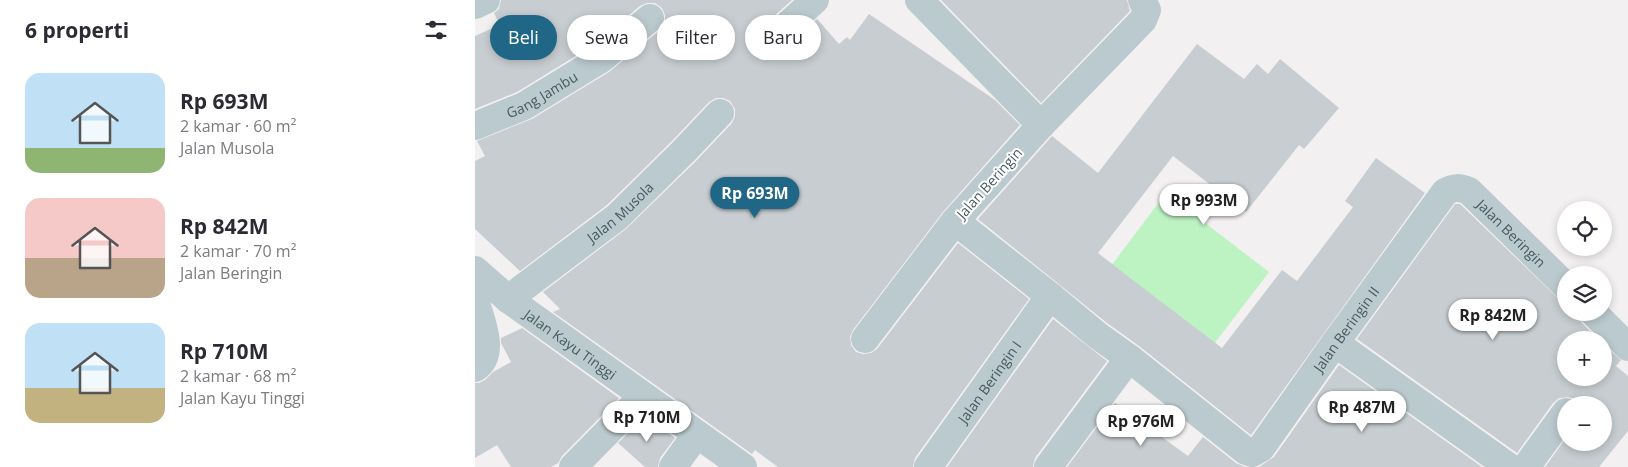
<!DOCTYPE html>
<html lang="id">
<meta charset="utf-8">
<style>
body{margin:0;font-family:"Open Sans",sans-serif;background:#f2f2f3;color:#2b2b33;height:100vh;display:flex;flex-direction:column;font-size:19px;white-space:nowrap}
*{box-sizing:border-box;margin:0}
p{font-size:16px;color:#7c7c81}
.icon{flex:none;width:28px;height:28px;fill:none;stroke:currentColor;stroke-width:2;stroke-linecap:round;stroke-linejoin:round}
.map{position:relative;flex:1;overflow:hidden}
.panel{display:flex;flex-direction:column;background:#fff;width:475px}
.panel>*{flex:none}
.hud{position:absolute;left:15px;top:15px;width:475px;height:45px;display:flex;gap:10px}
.tools{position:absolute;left:1082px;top:201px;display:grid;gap:10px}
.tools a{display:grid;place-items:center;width:55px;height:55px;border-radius:50%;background:#fff;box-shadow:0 2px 8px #0003;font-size:25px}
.price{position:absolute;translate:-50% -42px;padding:0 11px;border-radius:18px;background:#fff;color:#222;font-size:16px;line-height:32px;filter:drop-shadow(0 1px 2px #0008)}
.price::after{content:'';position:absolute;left:50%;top:30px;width:15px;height:11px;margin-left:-8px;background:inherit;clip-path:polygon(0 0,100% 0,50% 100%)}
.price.on{background:#1f6687;color:#fff}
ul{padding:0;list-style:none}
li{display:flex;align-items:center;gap:15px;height:125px;padding:0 25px}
li span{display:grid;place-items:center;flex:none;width:140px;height:100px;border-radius:15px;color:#555}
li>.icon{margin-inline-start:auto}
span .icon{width:60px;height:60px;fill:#fffc;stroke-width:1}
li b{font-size:21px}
h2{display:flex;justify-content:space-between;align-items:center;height:60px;padding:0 25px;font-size:21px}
.chip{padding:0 18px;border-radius:22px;background:#fff;box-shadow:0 2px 8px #0003;font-size:18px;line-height:45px}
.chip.on{background:#1f6687;color:#fff}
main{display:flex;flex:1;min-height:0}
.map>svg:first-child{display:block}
</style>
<main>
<section class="panel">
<h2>6 properti<svg class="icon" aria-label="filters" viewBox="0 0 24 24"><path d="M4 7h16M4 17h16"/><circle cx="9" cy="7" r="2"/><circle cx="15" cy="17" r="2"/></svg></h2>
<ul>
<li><span style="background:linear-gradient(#bfe0f5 75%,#8fb573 0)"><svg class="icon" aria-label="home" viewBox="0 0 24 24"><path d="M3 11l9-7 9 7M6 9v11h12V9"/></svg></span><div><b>Rp 693M</b><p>2 kamar · 60 m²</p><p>Jalan Musola</p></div></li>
<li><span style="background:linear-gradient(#f6c9c9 60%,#b9a48a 0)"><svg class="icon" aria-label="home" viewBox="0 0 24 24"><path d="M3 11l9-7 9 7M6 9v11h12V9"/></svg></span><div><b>Rp 842M</b><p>2 kamar · 70 m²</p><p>Jalan Beringin</p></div></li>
<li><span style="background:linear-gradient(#bfe0f5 65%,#c2b280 0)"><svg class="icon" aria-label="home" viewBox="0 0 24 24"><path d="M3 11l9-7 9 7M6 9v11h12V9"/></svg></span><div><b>Rp 710M</b><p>2 kamar · 68 m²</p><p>Jalan Kayu Tinggi</p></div></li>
</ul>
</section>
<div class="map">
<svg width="1153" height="467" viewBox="0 0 1153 467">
<rect width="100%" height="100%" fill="#f3f0f1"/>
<!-- green -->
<path fill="#bdf2c3" d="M691,193L794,272L736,348L633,270Z"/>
<!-- building -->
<path fill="#c7cdd0" d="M26,0H317L280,33L276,40V48L279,55L286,60H294L302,57L342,19L364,44L372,37L375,40L394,14L520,100L545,125L468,212L378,330L375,337L376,345L381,352L388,354L396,353L402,349L483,243L554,299L440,458L438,467H303L280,450L277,454L78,312L85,309L68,292L151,229L220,162L257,123L260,116V109L255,101L248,98H241L234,102L198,140L132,205L45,271L0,229V161L10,156L2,141L57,119L134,72L185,30L190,23V15L187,8L180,3H172L165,6L117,46L42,92L0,109V36L25,25L19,13L24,9Z
M466,0H652L655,11L566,103Z
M722,44L769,79L782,64L793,74L805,59L864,108L829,149L824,145L771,212L698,156L623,253L659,281L747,348L807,270L822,281L878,207L870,201L901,158L950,193L776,435L664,346L632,323L503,219L577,136L623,173Z
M980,204H985L1091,306V312H1099L1103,316L1107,323L1124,340H1091V378H1129V345L1146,360L1141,366L1153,376V431L1124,467H1070L1091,438V442H1129V405H1105L1100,399L1093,397L1084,398L1078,403L1042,453L882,339Z
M578,319L632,361L560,458L558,467H472Z
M47,328L144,398L87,456L83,463L76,467H36L22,445L0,458V383H4L10,380L18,372L36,362L26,343V338Z
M864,365L1007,467H784L799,457Z
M640,403L713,456L728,437L761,463L770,467H592Z
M170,416L200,438L185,458L183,467H170L143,443Z"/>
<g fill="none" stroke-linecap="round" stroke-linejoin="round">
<!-- minor -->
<g stroke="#bbcace" stroke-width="28">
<path d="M444,0L566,125"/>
<path id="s1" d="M667,0L672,10L668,20L566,125L480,221L575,296L622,335L654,358L771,451L777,453L786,448L860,343L970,192C979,187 984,187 994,191L1091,286"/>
<path d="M0,5L11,0"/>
<path d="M291,45L340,0"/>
<path id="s2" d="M0,126L49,106L126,59L175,18"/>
<path id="s3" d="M0,270L33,299L268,467"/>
<path d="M0,299C5,319 22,354 0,368"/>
<path id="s4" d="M33,299L142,217L209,151L245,113"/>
<path d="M1118,312L1153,347"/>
<path d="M390,339L480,221"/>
<path d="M860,343L1034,467"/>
<path d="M98,467L168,396"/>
<path d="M198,467L221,435"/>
<path id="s5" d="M453,467L575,296"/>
<path d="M573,467L654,358"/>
<path d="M1051,467L1091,412"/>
</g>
</g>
<g text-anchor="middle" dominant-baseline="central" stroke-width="4" stroke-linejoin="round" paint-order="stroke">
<!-- street labels -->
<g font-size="14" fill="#475a5f" stroke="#fff">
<text stroke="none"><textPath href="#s2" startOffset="74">Gang Jambu</textPath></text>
<text transform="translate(514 183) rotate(-48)">Jalan Beringin</text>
<text stroke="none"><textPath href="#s4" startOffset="142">Jalan Musola</textPath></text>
<text stroke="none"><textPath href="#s1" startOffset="1085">Jalan Beringin</textPath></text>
<text stroke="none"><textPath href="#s1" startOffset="831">Jalan Beringin II</textPath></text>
<text stroke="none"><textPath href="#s3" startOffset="121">Jalan Kayu Tinggi</textPath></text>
<text stroke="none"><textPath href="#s5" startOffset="105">Jalan Beringin I</textPath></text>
</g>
</g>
</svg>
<div class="tools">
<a><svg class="icon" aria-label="locate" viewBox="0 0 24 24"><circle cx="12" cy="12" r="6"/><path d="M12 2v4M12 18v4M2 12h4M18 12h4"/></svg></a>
<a><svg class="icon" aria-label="layers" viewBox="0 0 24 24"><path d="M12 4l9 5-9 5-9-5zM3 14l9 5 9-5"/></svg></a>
<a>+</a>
<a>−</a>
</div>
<b class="price on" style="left:280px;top:219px">Rp 693M</b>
<b class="price" style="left:729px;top:226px">Rp 993M</b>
<b class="price" style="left:1018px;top:341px">Rp 842M</b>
<b class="price" style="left:887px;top:433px">Rp 487M</b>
<b class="price" style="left:172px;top:443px">Rp 710M</b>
<b class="price" style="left:666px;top:447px">Rp 976M</b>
<div class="hud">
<a class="chip on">Beli</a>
<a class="chip">Sewa</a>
<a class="chip">Filter</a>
<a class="chip">Baru</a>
</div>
</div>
</main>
